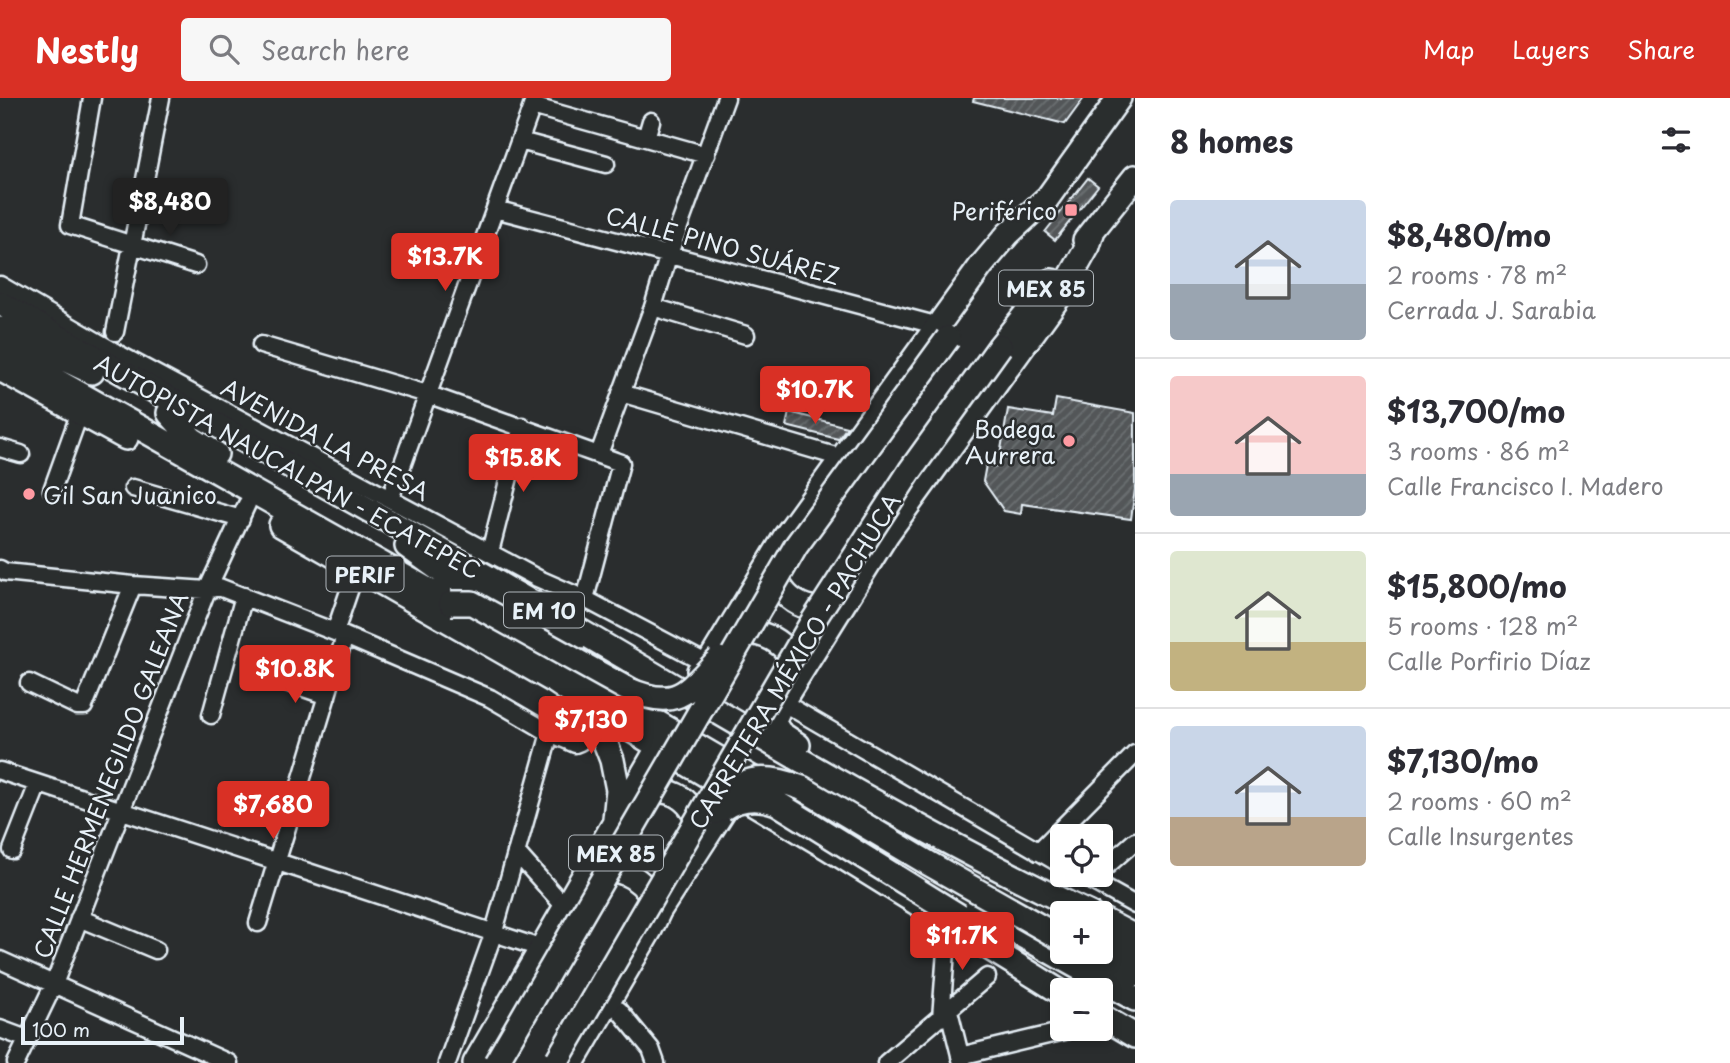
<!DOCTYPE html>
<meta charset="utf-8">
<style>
body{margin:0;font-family:"Playpen Sans",sans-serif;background:#f7f7f7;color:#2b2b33;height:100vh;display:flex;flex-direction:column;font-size:26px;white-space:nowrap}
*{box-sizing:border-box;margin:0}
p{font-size:23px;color:#7c7c81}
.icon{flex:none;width:38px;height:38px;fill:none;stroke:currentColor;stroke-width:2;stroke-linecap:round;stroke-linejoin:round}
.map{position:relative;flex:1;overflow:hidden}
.side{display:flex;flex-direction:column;background:#fff;width:595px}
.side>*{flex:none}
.controls{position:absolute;left:1050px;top:726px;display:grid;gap:14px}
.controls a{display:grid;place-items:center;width:63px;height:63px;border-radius:7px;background:#fff;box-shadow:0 4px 10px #0003;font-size:35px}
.scale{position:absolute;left:21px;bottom:18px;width:163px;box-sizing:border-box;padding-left:7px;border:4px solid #e8f1f8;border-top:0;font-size:19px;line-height:24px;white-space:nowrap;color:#e8f1f8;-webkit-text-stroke:5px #2a2d2e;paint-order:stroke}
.price{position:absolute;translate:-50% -60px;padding:0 16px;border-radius:7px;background:#d93025;color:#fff;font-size:23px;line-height:46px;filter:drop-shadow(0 2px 4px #0008)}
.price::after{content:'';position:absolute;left:50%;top:42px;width:21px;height:16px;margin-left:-10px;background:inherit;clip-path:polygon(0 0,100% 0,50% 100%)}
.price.active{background:#222;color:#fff}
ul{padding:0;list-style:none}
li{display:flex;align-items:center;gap:21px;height:175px;padding:0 35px}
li+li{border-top:2px solid #e1e1e2}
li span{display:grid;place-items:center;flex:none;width:196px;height:140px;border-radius:7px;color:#555}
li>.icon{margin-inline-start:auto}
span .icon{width:84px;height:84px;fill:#fffc;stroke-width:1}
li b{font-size:30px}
h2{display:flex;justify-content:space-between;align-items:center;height:84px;padding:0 35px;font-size:30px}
header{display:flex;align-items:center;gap:42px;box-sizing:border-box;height:98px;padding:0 35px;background:#d93025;color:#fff}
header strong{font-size:33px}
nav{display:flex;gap:38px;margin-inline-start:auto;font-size:24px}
.search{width:490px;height:63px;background:#f7f7f7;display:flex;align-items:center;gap:18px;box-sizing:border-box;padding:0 24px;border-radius:7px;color:#7c7c81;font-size:26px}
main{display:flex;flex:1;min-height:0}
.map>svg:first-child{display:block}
</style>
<header>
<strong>Nestly</strong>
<div class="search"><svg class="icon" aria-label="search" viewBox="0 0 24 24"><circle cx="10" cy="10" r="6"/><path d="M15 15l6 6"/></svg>Search here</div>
<nav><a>Map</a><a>Layers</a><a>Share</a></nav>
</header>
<main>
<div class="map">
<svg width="1135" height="965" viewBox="0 0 1135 965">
<defs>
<pattern id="building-hatch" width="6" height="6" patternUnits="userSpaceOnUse" patternTransform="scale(1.75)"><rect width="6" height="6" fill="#535759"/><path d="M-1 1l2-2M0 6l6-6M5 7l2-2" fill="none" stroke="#6c7072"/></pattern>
</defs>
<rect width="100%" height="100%" fill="#2a2d2e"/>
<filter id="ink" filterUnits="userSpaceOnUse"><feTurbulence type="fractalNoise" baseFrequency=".0143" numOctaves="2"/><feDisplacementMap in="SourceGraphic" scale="14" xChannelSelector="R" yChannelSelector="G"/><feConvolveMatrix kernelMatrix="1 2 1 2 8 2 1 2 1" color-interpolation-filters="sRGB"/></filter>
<g filter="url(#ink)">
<!-- building -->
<path fill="url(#building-hatch)" stroke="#e8f1f8" stroke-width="2" d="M974,0H1084L1065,26L973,3Z
M1088,80L1098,88L1055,142L1045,134Z
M1056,301L1135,315V391L1131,421L1022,406L1021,416L1004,413L983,383L986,367L998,369L1008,311L1053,318Z
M789,314L847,329L838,341L786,328Z"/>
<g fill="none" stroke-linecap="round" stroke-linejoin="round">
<!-- minor casing -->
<g stroke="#e8f1f8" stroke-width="21">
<path id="minor" d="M92,0L70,127L196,167
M532,8L706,57
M646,40L651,23
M520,43L606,66
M495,111L939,228
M0,187L115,254L537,480L585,501L708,566
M653,209L746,237
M115,234L161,0
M261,247L427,296L621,365L585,501
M621,295L842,360
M0,350L21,356
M599,356L653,209L669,156L726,0
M133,390L241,421
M52,392L80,314
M390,401L535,0
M490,454L522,328
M0,471L5,474L133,487L207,492L219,489L345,538L490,600L550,635L575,646L580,644L589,627L591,610
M335,534L360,461
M275,580L327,598
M29,585L77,608H84L133,487
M782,604L1062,767
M211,617L244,498
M0,673L534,848
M12,752L38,686
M516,754L565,809
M1038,754L1135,656
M1101,773L1135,743
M1081,777L1135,807
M79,820L156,852
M258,825L345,538
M0,862L229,965
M619,912L651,951L656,965
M949,913L962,965
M941,920L948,826
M0,931L27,941
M960,958L1073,931
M16,965L54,886L207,492L247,406
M447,965L493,837L550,635
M886,965L987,879"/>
</g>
<!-- highway casing -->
<g stroke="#e8f1f8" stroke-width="28">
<path id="highway" d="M1041,109L1119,0
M1085,142L1135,79
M0,205C172,304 348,398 520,498C708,607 893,722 1090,816
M0,231L92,274
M1000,248L1052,183
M0,251L492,528L769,690
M0,271L126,340
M169,315L192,341L216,356
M281,427L554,583L591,608L828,750L1062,895
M407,448L444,475L573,546
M775,464C774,499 806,519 838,507
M728,536C762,529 789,543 798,576
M699,573L708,566L785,439L981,168L1008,136L1048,99
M591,608L612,662L618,692L615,721
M798,647L780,635L773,624L782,604L887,436L1061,196L1088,148L1093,132
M637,699C671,682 697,704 701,738
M900,769L1135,901
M591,775C623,764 647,784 659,813
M1101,821L1135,839
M1101,840L1135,860
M1086,854L1135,877
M1101,918L1135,938
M475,965L665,638
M572,965L650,832L659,813L731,701"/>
</g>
<!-- minor -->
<use href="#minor" stroke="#2a2d2e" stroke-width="16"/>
<!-- highway -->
<use href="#highway" stroke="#2a2d2e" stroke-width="23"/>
<!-- highway-bridge casing -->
<g stroke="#e8f1f8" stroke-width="28" stroke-linecap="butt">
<path id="highway-bridge" d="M451,505H472L627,591C678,613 686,594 719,561
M722,711C739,699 758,698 777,705L959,818
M715,714C736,676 765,676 802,690L928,765L1062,841
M558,961L811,526L910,373L1000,248
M496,965L796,448L948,240"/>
</g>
<!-- highway-bridge -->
<use href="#highway-bridge" stroke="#2a2d2e" stroke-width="23"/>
</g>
</g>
<!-- markers -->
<g fill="#ff9aa2" stroke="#2a2d2e" stroke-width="2.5">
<rect x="1064" y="105" width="14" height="14" rx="3.5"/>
<circle cx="1069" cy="343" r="7"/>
<circle cx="29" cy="396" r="7"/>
</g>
<g text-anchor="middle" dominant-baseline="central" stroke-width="5" stroke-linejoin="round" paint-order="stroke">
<!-- shield labels -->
<g fill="#2a2d2e" stroke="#afb6bb" stroke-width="2">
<rect x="999" y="172.5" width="94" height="35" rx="5"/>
<rect x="326.5" y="458.5" width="77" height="35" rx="5"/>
<rect x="504" y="494.5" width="80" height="35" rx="5"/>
<rect x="569" y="737.5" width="94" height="35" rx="5"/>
</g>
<g font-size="21" font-weight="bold" fill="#e8f1f8">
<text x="1046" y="190">MEX 85</text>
<text x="365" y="476">PERIF</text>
<text x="544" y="512">EM 10</text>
<text x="616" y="755">MEX 85</text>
</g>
<!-- poi labels -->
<g font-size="23" fill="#e8f1f8" stroke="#2a2d2e" text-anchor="end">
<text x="1057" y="112">Periférico</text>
<text x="1055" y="330">Bodega<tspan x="1055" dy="26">Aurrera</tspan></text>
<text x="43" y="396" text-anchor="start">Gil San Juanico</text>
</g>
<!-- street labels -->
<g font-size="23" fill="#e8f1f8" stroke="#2a2d2e">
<text transform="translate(723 147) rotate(15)">CALLE PINO SUÁREZ</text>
<text transform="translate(326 341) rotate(28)">AVENIDA LA PRESA</text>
<text transform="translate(288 368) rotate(29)">AUTOPISTA NAUCALPAN - ECATEPEC</text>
<text transform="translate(794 563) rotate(-59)">CARRETERA MÉXICO - PACHUCA</text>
<text transform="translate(110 677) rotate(-69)">CALLE HERMENEGILDO GALEANA</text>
</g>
</g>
</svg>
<div class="controls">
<a><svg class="icon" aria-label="locate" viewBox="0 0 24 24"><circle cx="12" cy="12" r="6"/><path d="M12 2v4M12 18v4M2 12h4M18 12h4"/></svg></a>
<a>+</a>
<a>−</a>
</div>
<div class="scale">100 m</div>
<b class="price active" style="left:170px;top:140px">$8,480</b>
<b class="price" style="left:445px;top:195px">$13.7K</b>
<b class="price" style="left:815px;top:328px">$10.7K</b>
<b class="price" style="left:523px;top:396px">$15.8K</b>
<b class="price" style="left:295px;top:607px">$10.8K</b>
<b class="price" style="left:591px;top:658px">$7,130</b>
<b class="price" style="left:273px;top:743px">$7,680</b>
<b class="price" style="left:962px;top:874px">$11.7K</b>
</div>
<section class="side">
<h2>8 homes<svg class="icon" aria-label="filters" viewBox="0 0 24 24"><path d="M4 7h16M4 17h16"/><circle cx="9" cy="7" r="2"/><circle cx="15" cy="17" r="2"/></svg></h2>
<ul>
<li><span style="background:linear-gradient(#c9d6e8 60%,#9aa5b1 0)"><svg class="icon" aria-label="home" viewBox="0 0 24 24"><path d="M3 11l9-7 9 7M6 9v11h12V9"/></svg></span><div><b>$8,480/mo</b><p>2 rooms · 78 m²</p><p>Cerrada J. Sarabia</p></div></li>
<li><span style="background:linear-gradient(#f6c9c9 70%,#9aa5b1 0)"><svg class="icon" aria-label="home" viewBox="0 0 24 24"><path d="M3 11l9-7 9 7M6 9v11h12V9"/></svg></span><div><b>$13,700/mo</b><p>3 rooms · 86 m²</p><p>Calle Francisco I. Madero</p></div></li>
<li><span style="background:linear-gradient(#dfe7d0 65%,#c2b280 0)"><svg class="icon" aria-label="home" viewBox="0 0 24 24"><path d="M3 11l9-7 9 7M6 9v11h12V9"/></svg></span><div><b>$15,800/mo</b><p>5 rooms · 128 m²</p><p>Calle Porfirio Díaz</p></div></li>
<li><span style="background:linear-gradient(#c9d6e8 65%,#b9a48a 0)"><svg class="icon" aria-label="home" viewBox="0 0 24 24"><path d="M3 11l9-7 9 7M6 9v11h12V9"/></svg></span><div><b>$7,130/mo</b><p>2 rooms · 60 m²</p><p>Calle Insurgentes</p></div></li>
</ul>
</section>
</main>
